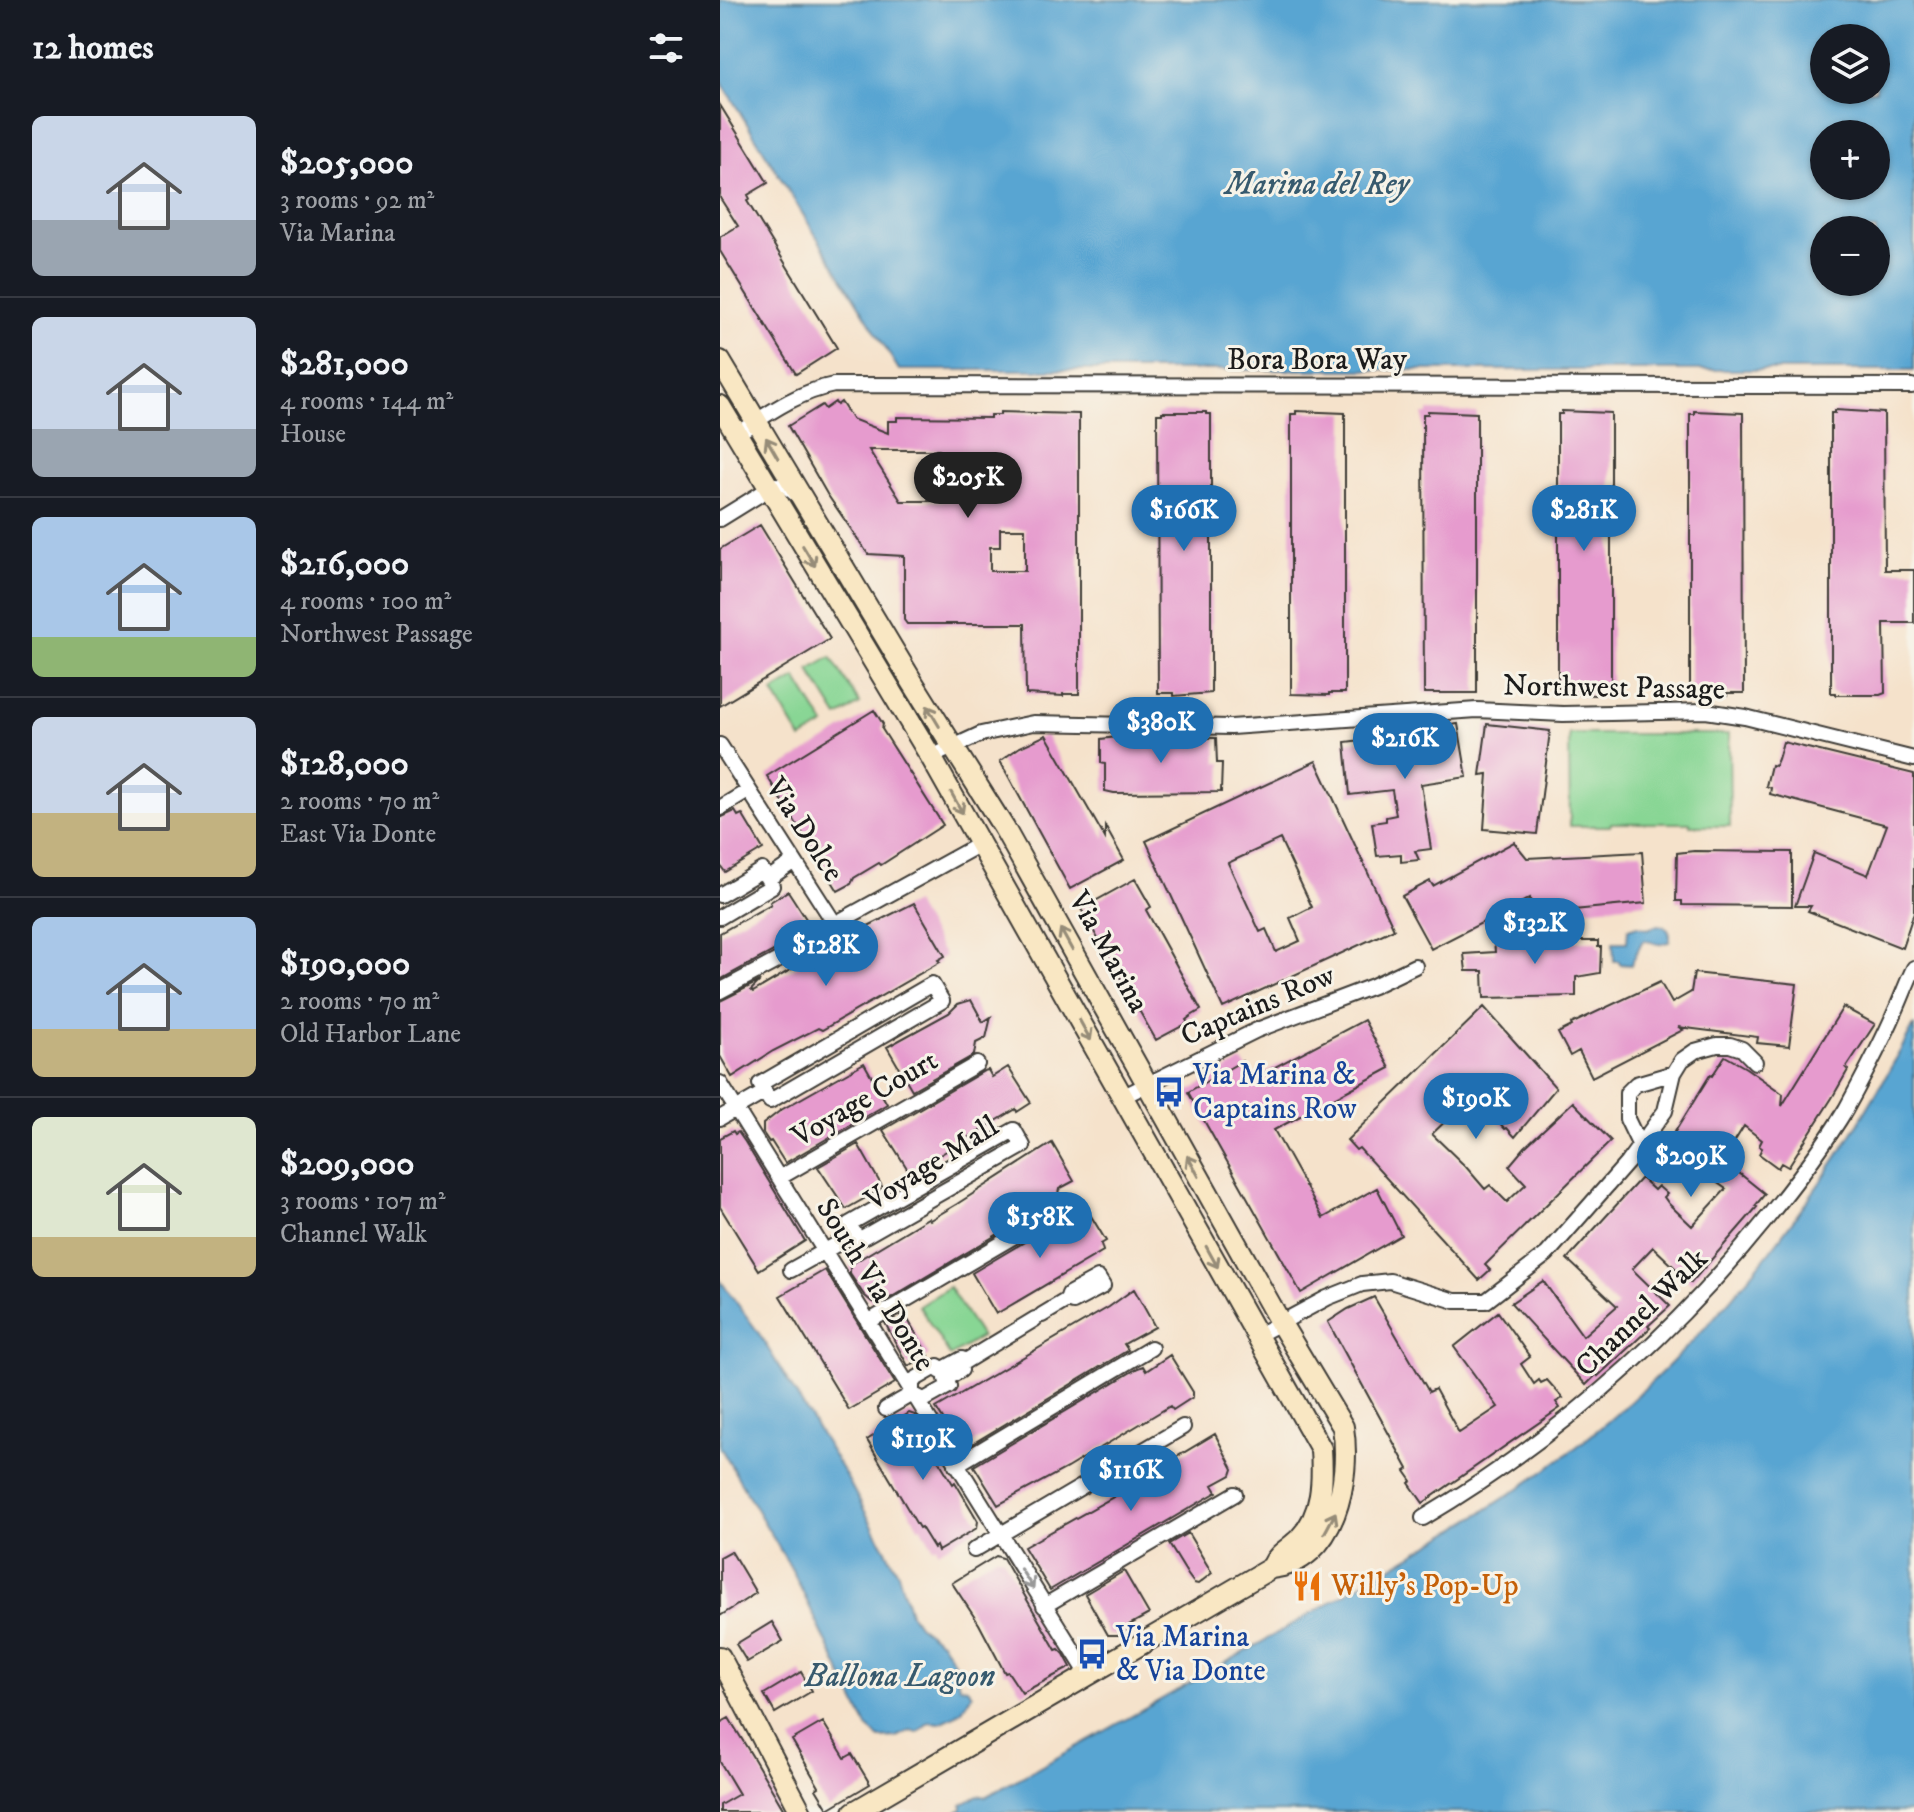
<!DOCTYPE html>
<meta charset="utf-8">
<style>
body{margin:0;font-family:"IM FELL DW Pica",serif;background:#20242c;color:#f1f3f6;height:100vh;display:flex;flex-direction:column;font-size:30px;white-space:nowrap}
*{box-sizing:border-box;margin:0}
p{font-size:26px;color:#9ea1a6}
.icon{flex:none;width:44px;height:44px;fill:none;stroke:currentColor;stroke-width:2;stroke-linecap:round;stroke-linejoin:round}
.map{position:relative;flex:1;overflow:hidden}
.details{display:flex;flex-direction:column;background:#171b24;width:720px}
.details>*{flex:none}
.fabs{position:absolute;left:1090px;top:24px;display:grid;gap:16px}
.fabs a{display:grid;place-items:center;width:80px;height:80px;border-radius:50%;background:#171b24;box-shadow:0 2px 6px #0004;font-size:40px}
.price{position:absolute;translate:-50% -68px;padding:0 18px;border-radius:28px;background:#1f6fb2;color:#fff;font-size:26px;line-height:52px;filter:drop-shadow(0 2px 4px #0008)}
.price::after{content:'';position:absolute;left:50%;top:48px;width:24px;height:18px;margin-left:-12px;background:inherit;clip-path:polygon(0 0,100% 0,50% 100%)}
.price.active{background:#222;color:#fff}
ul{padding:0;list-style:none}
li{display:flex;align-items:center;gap:24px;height:200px;padding:0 32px}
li+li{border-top:2px solid #363941}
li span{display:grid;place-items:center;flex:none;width:224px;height:160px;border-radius:12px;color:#555}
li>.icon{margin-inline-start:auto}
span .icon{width:96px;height:96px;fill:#fffc;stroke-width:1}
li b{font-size:34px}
h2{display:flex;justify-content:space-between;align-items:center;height:96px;padding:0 32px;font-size:34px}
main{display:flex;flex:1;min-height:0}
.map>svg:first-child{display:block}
</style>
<main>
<section class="details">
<h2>12 homes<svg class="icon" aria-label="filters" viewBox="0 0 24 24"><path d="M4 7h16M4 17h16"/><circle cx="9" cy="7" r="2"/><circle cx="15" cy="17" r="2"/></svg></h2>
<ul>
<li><span style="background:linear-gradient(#c9d6e8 65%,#9aa5b1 0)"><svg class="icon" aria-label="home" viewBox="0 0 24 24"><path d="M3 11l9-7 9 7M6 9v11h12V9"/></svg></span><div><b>$205,000</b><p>3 rooms · 92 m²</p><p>Via Marina</p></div></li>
<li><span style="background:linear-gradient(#c9d6e8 70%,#9aa5b1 0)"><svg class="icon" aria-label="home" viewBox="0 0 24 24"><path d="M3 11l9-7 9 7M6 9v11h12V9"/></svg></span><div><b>$281,000</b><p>4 rooms · 144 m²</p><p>House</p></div></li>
<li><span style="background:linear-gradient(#a9c7e8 75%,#8fb573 0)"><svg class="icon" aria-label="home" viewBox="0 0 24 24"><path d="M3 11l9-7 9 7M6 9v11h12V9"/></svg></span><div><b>$216,000</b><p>4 rooms · 100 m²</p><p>Northwest Passage</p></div></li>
<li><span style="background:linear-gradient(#c9d6e8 60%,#c2b280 0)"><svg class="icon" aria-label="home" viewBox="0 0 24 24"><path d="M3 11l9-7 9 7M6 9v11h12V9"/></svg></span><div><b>$128,000</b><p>2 rooms · 70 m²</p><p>East Via Donte</p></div></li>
<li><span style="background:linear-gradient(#a9c7e8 70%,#c2b280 0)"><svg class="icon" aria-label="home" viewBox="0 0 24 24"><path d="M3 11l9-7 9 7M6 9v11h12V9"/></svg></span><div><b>$190,000</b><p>2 rooms · 70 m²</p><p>Old Harbor Lane</p></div></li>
<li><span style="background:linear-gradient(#dfe7d0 75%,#c2b280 0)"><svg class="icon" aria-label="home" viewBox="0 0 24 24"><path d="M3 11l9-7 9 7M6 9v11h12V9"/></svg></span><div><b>$209,000</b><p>3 rooms · 107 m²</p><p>Channel Walk</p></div></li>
</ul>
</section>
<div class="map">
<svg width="1194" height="1812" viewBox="0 0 1194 1812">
<rect width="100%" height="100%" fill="#f7f3e8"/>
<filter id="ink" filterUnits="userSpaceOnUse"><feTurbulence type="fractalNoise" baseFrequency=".0125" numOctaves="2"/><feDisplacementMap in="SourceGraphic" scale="16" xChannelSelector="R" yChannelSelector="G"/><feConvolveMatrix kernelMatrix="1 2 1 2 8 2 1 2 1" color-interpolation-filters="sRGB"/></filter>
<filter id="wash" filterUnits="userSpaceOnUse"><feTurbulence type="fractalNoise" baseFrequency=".006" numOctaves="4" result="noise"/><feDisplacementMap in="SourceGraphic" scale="32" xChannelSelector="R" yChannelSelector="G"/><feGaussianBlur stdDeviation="1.8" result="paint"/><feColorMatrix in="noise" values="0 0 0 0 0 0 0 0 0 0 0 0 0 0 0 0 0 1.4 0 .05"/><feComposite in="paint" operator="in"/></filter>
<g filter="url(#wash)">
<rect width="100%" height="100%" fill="#f5e2cb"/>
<!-- green -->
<path fill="#88d694" stroke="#527958" stroke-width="2" d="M111,657L140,704L118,717L89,670Z
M76,678L105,725L81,739L53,692Z
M1009,734L1010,826H970V823H891L890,826H850L849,734Z
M229,1287L261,1337L230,1356L199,1306Z"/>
<!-- water -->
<path fill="#59a5d2" stroke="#3a6077" stroke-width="2" fill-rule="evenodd" d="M0,0H1194V370H179L0,80ZM1156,38V90H1104V38ZM1156,134V186H1104V134ZM1156,230V282H1104V230Z
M938,925C947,926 952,932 949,942L938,944L925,940L922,942L911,965L900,964L899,961H894L893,942H907L908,929L918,926L928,929Z
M1194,1025V1812H237L242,1809V1805L258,1795L265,1797C385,1732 503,1665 621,1596C709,1545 802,1493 880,1428C1012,1318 1115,1176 1194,1025Z
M0,1280L38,1332L127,1478L178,1573L190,1613L198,1625L222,1643L234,1662L239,1686L247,1688L252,1694L242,1710L233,1717L220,1723L209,1722L198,1732L191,1730L176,1737L160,1738L147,1727L72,1570L0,1447Z"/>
<g id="blocks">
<!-- building -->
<path fill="#e69bce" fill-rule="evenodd" d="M0,105L48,183L28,195L30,199L27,201L117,348L76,374L0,251V237L18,226L0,198Z
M115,402L117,405L121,402L132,419L168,433V421H177V417L270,418V415H280V412L359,414V694H343V696L306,694L305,624H187L184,620V556L148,554L107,494L68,426L102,405L105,409ZM149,450H219V453H228L231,459V501H181ZM280,529H305V571H270V547H280Z
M1115,410L1164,413L1165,570H1194V623H1164L1165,693L1160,695H1116V693H1111V413H1115Z
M576,411L625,413V693H609V695L571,694V414H576Z
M708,411L757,413V693H704L703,414H708Z
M842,411L891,413V693H875V695L838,693V414H842Z
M974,411L1023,413L1024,693H1007V695L970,693V414H974Z
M442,412H486V414H491V693L454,696V693H438L437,414H442Z
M40,525L110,639L0,706V549Z
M154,710L163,724L162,729L223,825L161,865L159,863L134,878L131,884L118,891L47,776Z
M738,724L747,777L701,784L711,849L695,851L699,860L681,862V854L657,856L652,823L666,821V817L676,815L672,790L630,795L625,742L641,740V738Z
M767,724L830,731L817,834L764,829L768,774L760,775Z
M326,735L385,838V826L404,860L350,889L280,761L300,747Z
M397,737L496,738L497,763H502L501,792L394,793L385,791V764L381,763V739Z
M1063,742L1194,774V912L1182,948L1088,911L1091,906H1075L1094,853L1148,875L1167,825L1050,794L1051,788L1046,786L1051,765L1055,766L1058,759Z
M596,761L674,929L503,1008L426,841ZM560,839L592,907L570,918L580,941L556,952L546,929L540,932L508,863Z
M15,811L18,816L22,814L43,849L5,872L0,865V818Z
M794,842L807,858L922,852L926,903L812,914L810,898L711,949L682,896L710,881L713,886Z
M974,851L1072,852V906L962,905V901H956L957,853Z
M415,879L431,907L426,910L481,1010L471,1016L466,1020L468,1023L436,1040L361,909Z
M68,891L90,925V931L0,980V933L51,904L50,902Z
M194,903L225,956L218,960L220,962L102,1030L98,1028L53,1051L12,1077L0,1056V1001L40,981L31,990L33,992L126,937Z
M815,927L816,941H878V947H881L880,973L856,977V996L764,998L763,971H746L744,954L775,952L774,940L799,938L798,928Z
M974,973L1077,984L1069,1046L1037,1043L1038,1037L958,1027L963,1030L872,1077L859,1051L850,1056L838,1033L852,1026L851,1024L940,982L952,1003L971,992Z
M251,1000L263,1022L271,1017L266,1038L256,1043L254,1055L192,1090L167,1047L229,1013L238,1004Z
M764,1007L836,1088L795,1137L787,1128L785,1129L754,1094L712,1134L746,1167L765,1189L770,1185L787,1202L806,1184L789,1166L805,1147L853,1102L891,1141L765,1265L770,1270L759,1280L639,1148L636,1150L627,1140Z
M1123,1007L1155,1024L1126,1068L1128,1070L1112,1098L1068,1167L1061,1163L1058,1168L1039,1154L1042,1148L1039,1146L1042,1140L1024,1126L1003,1160L1045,1194L1035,1206L1037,1207L971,1283L933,1247L912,1269L950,1306L928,1326L930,1328L878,1376L877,1374L866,1385L791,1303L823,1281L863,1336L897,1306L847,1259L921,1178L934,1190L938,1186L947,1194L944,1197L949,1204L972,1226L1006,1189L976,1168L969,1166L966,1170L954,1162L958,1157L945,1148L990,1075L992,1076L1005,1056L1026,1068L1063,1094L1062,1106Z
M644,1020L670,1068L554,1130L603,1218L657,1188L681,1235L581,1293L468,1092L522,1061L534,1078Z
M144,1063L167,1104L65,1163L51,1141L49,1142L43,1133V1124L61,1110Z
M288,1067L311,1103L297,1112L296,1109L190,1173L163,1130L264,1071L268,1070L272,1077Z
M13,1131L15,1134L18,1132L25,1142L85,1241L39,1270L0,1207V1138Z
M332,1143L354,1181L339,1189L337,1199L160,1304L152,1302L144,1295L130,1274V1265L208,1218L210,1220L237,1204Z
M138,1144L163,1188L126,1209L98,1167Z
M365,1206L386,1241L381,1244L383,1251L276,1314L252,1273Z
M105,1270L175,1383L129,1410L60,1296Z
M414,1289L435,1327L404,1344L408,1350L247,1447L239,1445L216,1408L389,1307Z
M654,1297L709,1392L715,1389L739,1433L778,1407L734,1347L778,1312L810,1357L801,1364L814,1384L819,1380L821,1383L827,1380L843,1398L836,1402L840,1408L703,1503L689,1483L692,1481L685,1471L688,1469L608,1322L628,1309Z
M184,1313L209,1356L188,1366L165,1323Z
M450,1355L473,1392V1397L453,1410L450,1406L347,1468L278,1505L254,1466L418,1368L423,1366L426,1371Z
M189,1413L195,1415L216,1456L233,1484L235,1482L258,1521L257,1528L218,1551L216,1546L214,1548L201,1527L199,1528L147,1440Z
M495,1434L513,1469L511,1475L493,1485L497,1492L330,1590L304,1547L411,1487L410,1485Z
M468,1533L492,1573L478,1584L474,1583L468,1575L449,1544Z
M11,1551L36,1593L0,1616V1557Z
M276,1556L283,1558L336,1650L339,1649L344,1654L351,1667L302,1693L288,1672L285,1673L259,1624L232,1583Z
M404,1571L429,1614L409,1625L406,1635H388L365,1594Z
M52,1622L63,1641L27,1662L16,1644Z
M81,1672L92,1691L55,1713L44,1694Z
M9,1718L34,1759L65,1812H0V1805L19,1794L0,1762V1723Z
M103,1722L125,1758L132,1754L150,1784L108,1809L96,1789L99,1787L72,1740Z"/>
</g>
</g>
<g filter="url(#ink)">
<use href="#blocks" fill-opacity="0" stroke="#3d3a36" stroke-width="2"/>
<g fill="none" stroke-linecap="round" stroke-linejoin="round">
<!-- street casing -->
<g stroke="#3d3a36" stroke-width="18">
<path id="street" d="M15,435C46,415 77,392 114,385L1192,386
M0,519L55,485L66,486L78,496
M0,745L115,924L260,844
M211,757L261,734L313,723L511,727L757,710L843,714L986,711L1025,717L1194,759
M0,808L28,791
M48,879L73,862
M0,895L42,870L52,886L0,917
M212,984L222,1001L50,1101L40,1084Z
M0,991L102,937L115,924
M0,1083L369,1676
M402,1097L537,1030L653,986L695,966
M0,1118L45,1092
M920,1146L907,1119V1093L916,1084L954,1073
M59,1178L257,1064
M71,1270L135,1234L138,1240L303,1146L294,1130L129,1224L135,1234
M322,1315L347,1300L349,1294L378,1278L383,1286L353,1302L347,1300
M148,1322L347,1205
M536,1336L607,1298L642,1284L670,1281L735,1301H766L827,1254L907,1163L945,1111L954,1073L962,1060L975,1051L997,1045H1010L1022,1049L1035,1062
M192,1394V1381L218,1366L220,1371L242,1359L244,1362L315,1319
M192,1394L204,1400L229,1386L226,1379L241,1370
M166,1409L192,1394
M236,1465L431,1348
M703,1518C836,1439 947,1342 1044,1222C1073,1186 1102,1149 1126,1109C1143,1078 1161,1045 1175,1012C1182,997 1187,982 1194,968
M254,1550L463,1427
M324,1606L515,1494"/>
</g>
<!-- secondary casing -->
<g stroke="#3d3a36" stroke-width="24">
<path id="secondary" d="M0,361L193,683L284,828L560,1322L623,1427C631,1478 616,1562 551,1568L134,1812
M0,406L211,757L601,1449C603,1480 603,1514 580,1538C571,1548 558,1553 553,1565
M0,1657L81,1812"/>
</g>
<!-- street -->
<use href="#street" stroke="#fff" stroke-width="14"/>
<!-- secondary -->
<use href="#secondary" stroke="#f9e7c3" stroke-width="20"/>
</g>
<!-- one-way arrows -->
<defs><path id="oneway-shaft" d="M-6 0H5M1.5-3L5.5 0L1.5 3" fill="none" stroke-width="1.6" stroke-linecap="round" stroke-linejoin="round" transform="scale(2)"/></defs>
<g stroke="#968c78">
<use href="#oneway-shaft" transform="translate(52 448) rotate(-120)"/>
<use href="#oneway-shaft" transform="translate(89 556) rotate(59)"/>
<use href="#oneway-shaft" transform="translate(213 716) rotate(-121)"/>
<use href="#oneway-shaft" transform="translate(237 803) rotate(61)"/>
<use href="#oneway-shaft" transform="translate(346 939) rotate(-119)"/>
<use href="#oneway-shaft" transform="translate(365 1030) rotate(61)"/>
<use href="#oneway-shaft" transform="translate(473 1166) rotate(-119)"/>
<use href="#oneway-shaft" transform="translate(492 1257) rotate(61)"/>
<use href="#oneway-shaft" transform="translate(610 1523) rotate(-62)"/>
</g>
<use stroke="#999" href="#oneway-shaft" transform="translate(307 1579) rotate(57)"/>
</g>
<!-- icons -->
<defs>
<g id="bus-bare" transform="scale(2.4)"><path d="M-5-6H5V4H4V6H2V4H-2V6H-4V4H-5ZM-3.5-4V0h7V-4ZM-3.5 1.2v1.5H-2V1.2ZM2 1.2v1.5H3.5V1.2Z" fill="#1a4fb4" stroke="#f7f3e8" stroke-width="2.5" paint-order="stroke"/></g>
<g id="restaurant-bare" transform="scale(2.4)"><path d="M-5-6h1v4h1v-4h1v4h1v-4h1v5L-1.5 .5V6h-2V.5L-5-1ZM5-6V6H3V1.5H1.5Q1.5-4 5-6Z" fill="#e8710a" stroke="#f7f3e8" stroke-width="2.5" paint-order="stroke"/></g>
</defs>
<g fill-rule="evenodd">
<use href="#bus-bare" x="449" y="1092"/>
<use href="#restaurant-bare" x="587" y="1586"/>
<use href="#bus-bare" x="372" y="1654"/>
</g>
<g text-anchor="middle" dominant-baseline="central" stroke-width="6" stroke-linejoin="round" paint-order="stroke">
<!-- street labels -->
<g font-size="30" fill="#1c1c1c" stroke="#f7f3e8">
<text x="597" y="360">Bora Bora Way</text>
<text transform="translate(894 688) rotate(1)">Northwest Passage</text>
<text transform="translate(84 830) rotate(57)">Via Dolce</text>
<text transform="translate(388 952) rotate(61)">Via Marina</text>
<text transform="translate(538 1006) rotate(-23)">Captains Row</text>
<text transform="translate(145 1099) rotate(-30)">Voyage Court</text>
<text transform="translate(212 1164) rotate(-32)">Voyage Mall</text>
<text transform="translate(155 1285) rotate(58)">South Via Donte</text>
<text transform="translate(922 1313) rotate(-44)">Channel Walk</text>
</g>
<!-- transit labels -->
<g font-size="30" fill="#164399" stroke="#f7f3e8" text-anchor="start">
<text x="473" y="1075">Via Marina &amp;<tspan x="473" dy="34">Captains Row</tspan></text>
<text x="396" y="1637">Via Marina<tspan x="396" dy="34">&amp; Via Donte</tspan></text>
</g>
<!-- food labels -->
<g font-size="30" fill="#c56008" stroke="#f7f3e8" text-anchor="start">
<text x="611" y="1586">Willy's Pop-Up</text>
</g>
<!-- water labels -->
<g font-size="32" font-style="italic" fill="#375a6e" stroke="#f7f3e8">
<text x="597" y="185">Marina del Rey</text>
<text x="180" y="1677">Ballona Lagoon</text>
</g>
</g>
</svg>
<div class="fabs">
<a><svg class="icon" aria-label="layers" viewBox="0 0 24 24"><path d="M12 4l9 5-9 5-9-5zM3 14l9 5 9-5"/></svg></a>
<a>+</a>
<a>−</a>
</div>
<b class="price active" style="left:248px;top:520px">$205K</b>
<b class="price" style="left:464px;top:553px">$166K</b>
<b class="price" style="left:864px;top:553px">$281K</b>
<b class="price" style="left:441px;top:765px">$380K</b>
<b class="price" style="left:685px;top:781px">$216K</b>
<b class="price" style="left:815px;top:966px">$132K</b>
<b class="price" style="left:106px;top:988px">$128K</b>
<b class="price" style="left:756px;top:1141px">$190K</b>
<b class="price" style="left:971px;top:1199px">$209K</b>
<b class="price" style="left:320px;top:1260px">$158K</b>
<b class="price" style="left:203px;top:1482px">$119K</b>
<b class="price" style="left:411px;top:1513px">$116K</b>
</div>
</main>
